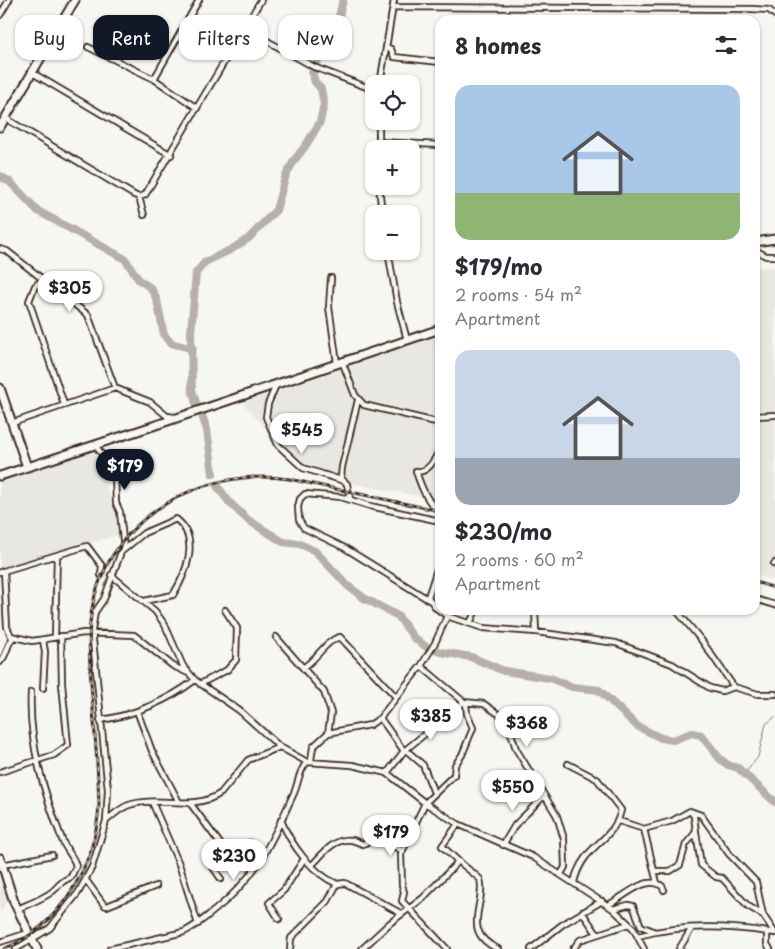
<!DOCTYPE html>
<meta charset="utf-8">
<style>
body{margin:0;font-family:"Playpen Sans",sans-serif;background:#f7f7f7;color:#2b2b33;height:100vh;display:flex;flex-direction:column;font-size:19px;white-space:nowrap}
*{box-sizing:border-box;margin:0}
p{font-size:16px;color:#7c7c81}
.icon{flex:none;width:28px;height:28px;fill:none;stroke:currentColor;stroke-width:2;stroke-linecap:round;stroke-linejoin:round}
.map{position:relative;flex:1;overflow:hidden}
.details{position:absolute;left:435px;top:15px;width:325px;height:600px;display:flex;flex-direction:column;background:#fff;border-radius:15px;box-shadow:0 1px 4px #0004}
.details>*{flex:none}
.guide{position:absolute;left:15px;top:15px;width:345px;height:45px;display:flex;gap:10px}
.controls{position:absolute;left:365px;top:75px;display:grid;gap:10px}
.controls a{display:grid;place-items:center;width:55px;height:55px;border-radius:10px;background:#fff;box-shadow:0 1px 4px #0004;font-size:25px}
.price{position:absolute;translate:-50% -42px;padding:0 11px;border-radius:18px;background:#fff;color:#222;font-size:16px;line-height:32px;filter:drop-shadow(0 1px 2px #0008)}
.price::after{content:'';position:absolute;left:50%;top:30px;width:15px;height:11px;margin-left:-8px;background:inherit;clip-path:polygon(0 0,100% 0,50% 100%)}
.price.current{background:#111827;color:#fff}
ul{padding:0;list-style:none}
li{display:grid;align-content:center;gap:10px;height:265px;padding:0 20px}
li span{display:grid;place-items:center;height:155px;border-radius:15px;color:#555}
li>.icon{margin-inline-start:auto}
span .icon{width:90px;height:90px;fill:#fffc;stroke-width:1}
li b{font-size:21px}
h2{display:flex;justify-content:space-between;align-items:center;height:60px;padding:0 20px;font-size:21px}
.tag{padding:0 18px;border-radius:15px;background:#fff;box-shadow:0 1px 4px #0004;font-size:18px;line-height:45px}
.tag.current{background:#111827;color:#fff}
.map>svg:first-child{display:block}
</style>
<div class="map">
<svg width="775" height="949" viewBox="0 0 775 949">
<rect width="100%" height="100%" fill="#f6f6f2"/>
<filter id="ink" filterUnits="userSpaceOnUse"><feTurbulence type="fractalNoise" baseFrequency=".02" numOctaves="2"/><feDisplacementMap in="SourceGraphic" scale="10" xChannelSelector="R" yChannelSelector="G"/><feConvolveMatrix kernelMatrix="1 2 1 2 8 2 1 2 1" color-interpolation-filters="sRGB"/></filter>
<g filter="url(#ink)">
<!-- built -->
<path fill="#e8e7e2" d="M775,267V580L755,575V268Z
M440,334V500L308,475L243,403Z
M95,450L121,534L0,571V481Z
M0,873L8,898L0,913Z"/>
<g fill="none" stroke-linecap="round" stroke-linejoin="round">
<!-- stream -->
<path stroke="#857a71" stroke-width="1" d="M757,787V781L747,771L758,757L766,724L775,717"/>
<!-- river -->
<path stroke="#b6b0a9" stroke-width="8" d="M0,176L10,182L38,211L125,259L139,280L151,288L157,300L164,335L171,343L193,349
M197,406L192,390L191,333L196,273L205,262L232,249L249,238L276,210L285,178L293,162L306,145L320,122L324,104L321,89L315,82L312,73L329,38L335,33L343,0
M202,415L207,430L213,474
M217,486L230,503L248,520L283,542L300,544L315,551L348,586L364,598L398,616L414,638L428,648L441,652L471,657L504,671L550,678L572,687L599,690L637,726L661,738L673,740L692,733L701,735L720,759L728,765L738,768L775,802"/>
<!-- street casing -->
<g stroke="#3b2a1e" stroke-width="8">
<path id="street" d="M393,7L752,9L769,10L775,15
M0,15L9,0
M244,28L314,67L374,90
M88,47L154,79
M386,47L391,49L394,57L440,62
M31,72L171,155
M380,84L394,0
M197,108L154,79L199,0
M5,118L134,195L139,197L145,195L261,0
M379,121V149
M379,142L440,145
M379,186L382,214
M139,197L144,215
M0,249L7,251L88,315L115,388L150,402L167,416L175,417
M755,250L766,256H775
M388,251L397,302L407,340
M331,278L329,307L337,363
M42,280L35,286L29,301L64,404
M342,361L355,395L364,405L440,423
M276,385L268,404L266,417L278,445L303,468L344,481L347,484L350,499
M755,416L775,415
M12,423L115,388
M95,445L104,457V466L115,474L116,503L120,512L124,549
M440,449C435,459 428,474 416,471C420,484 428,505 440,511
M341,478L342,467L358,400
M440,560L428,597L436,608L447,616L483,628L536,632L616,643L672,664L710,688L722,691L734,687
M774,564L775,563
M4,571L7,627L11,636L32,641L84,633L134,635L173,666L188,673
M0,572L87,546L102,566L101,575
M111,575L155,611L165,625L183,666L195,680L240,711L280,747L307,762L352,765L387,773L425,803L458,824L533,857L613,909L633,928L644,949
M755,599L775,605
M429,600L345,548L304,528L299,520L298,507L300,499L305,494L341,497L370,506L440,521
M535,610L536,632
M676,610L702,641L734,687L758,694H775
M470,623L476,610
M55,637L57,555
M276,637L324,692L331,713L328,733
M0,662C8,655 6,645 13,638
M421,666L464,702L484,704L507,720L516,749L557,816L564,839L565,867L561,874
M304,667C317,659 326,640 340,637L396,697
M200,684L227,670L236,660L237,628L225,610
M43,688L45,652L43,640
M137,711L152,751L179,802
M380,718L404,751
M100,720C133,716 169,700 195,680
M406,750L423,765L434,793
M311,760L313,747L328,733L370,725L380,718L421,666L435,643L447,616
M568,764L597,779L621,810C614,842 583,844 574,882
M0,772L54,755L68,745L62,684L61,636
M387,773L404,751L464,702
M152,802L179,864L198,924
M190,803L230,857
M281,820C291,845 312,873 337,884L345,883L402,914
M106,821C113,815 120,808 129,805C158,795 194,812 221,793L248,760L280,747
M619,821L644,829L657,883
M644,829L672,821L690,811L701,815L729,854L756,882L763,915L775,933
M696,832L701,865L716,877L722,878L748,906L763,915
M503,845L515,825L544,796
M206,857L221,879
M457,860L480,879C487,904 459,931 498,949
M2,865L52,855
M312,865C322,855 334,837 352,840C356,841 359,843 363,844L377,838L403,851
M216,869L250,843
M655,871H670L680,865L686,844L696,832L694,816L691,812
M86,880L104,905L107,906L156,886
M608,905C623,898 646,874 662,886L664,890
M17,909C29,904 43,899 53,891C62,883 58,883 71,877L76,866C74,857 67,851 63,842C45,796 28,742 31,692
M613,909L628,905L633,906L641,926L653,931
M582,912L597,934
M279,919L269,903L284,890L304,859
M767,932V944L770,949
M638,936C682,924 731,926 775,933
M0,942L28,933
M16,949L50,928L78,893L92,867L106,821L108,790L92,630L95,612L104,599L121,552L144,533L176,519C201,538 186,574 173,595L144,601
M110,949L184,932C196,926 205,918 215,910C259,875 271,842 294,793C299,782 298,772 307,762
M290,949L291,938L328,901L337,884
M362,949L390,923L423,898L456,864L457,860L442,846L458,824
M447,949L402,901L404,892L402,885L401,854L425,803L454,775L455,765L462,755L473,728L467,714L466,703
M531,949L563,924L602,901
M573,949L580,940L629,924
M679,949L692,928"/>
</g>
<!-- secondary casing -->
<g stroke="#3b2a1e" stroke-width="11">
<path id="secondary" d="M0,127L75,0
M755,242L775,239
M0,388L27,467
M0,476L156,425L440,329
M0,858L14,902L37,949"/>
</g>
<!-- street -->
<use href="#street" stroke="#f6f6f2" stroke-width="4.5"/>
<!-- secondary -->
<use href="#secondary" stroke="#f6f6f2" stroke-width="7"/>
<!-- rail casing -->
<g stroke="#3b2a1e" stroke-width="3">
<path id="rail" d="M755,582L775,588
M4,949C61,926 96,864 99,804C98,764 94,724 91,683C90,663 88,643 90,623C99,524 196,465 289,479L440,511"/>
</g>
<!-- rail -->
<use href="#rail" stroke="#f6f6f2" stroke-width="1" stroke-dasharray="4" stroke-linecap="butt"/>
</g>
</g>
</svg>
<div class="controls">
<a><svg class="icon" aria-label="locate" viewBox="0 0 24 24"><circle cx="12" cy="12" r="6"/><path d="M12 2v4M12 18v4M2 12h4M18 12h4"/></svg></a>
<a>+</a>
<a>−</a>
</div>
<b class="price" style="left:70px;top:313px">$305</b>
<b class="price" style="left:302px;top:455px">$545</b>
<b class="price current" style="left:125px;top:491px">$179</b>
<b class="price" style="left:431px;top:741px">$385</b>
<b class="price" style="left:527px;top:748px">$368</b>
<b class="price" style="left:513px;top:812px">$550</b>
<b class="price" style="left:391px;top:857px">$179</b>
<b class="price" style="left:234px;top:881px">$230</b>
<div class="guide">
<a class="tag">Buy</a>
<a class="tag current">Rent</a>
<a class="tag">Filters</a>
<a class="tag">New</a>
</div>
<section class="details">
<h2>8 homes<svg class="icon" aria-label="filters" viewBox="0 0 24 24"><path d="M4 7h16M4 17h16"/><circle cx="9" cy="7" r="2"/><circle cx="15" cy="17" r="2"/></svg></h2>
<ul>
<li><span style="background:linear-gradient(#a9c7e8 70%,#8fb573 0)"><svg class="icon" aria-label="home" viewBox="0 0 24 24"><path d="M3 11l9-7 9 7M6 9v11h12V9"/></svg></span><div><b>$179/mo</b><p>2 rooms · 54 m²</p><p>Apartment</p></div></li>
<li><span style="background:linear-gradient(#c9d6e8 70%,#9aa5b1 0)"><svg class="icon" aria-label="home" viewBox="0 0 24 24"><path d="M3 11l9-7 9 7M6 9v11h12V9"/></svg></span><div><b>$230/mo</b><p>2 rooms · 60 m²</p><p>Apartment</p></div></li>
</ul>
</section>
</div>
